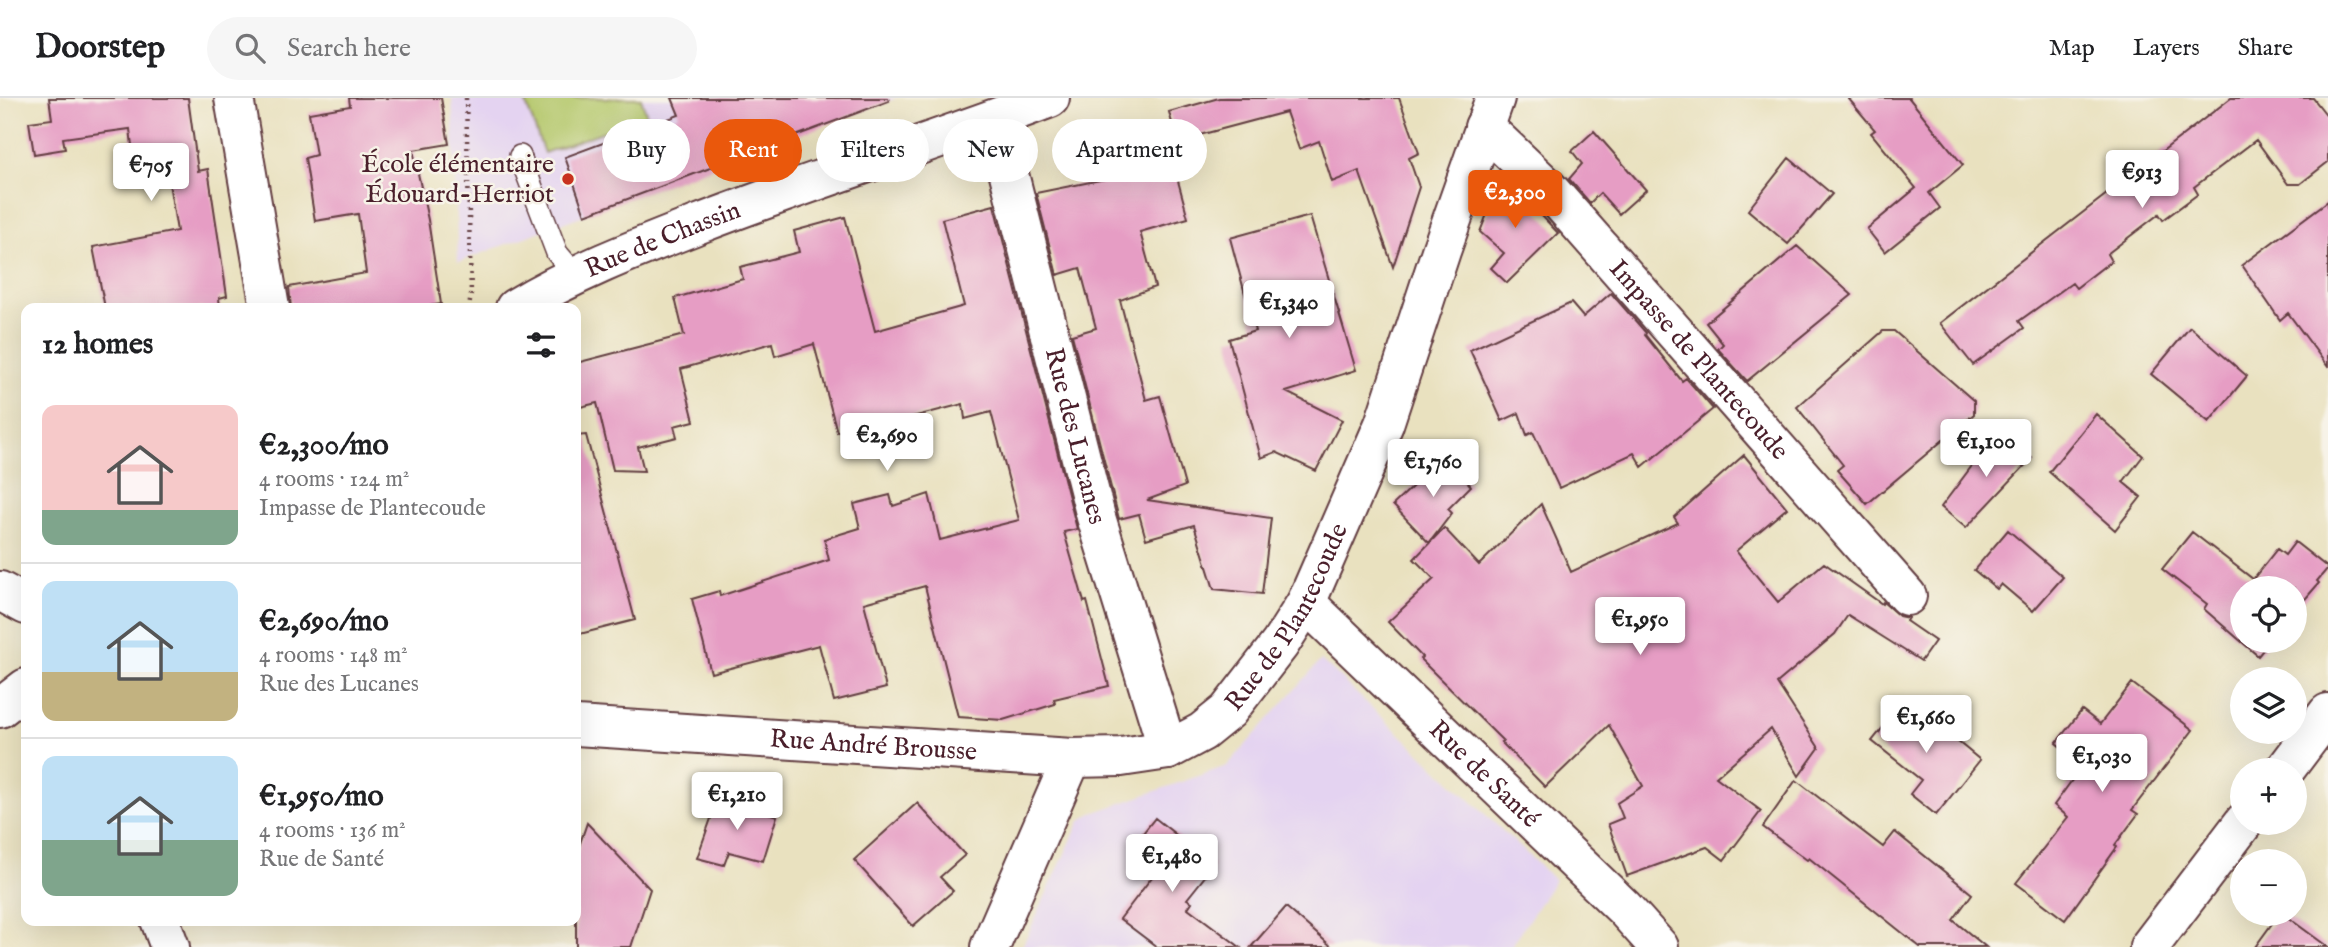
<!DOCTYPE html>
<meta charset="utf-8">
<style>
body{margin:0;font-family:"IM FELL English",serif;background:#f6f6f6;color:#202124;height:100vh;display:flex;flex-direction:column;font-size:26px;white-space:nowrap}
*{box-sizing:border-box;margin:0}
p{font-size:23px;color:#757577}
.icon{flex:none;width:38px;height:38px;fill:none;stroke:currentColor;stroke-width:2;stroke-linecap:round;stroke-linejoin:round}
.map{position:relative;flex:1;overflow:hidden}
.panel{position:absolute;left:21px;top:205px;width:560px;height:623px;display:flex;flex-direction:column;background:#fff;border-radius:14px;box-shadow:0 7px 28px #0002}
.panel>*{flex:none}
.banner{position:absolute;left:602px;top:21px;width:665px;height:63px;display:flex;gap:14px}
.buttons{position:absolute;left:2230px;top:478px;display:grid;gap:14px}
.buttons a{display:grid;place-items:center;width:77px;height:77px;border-radius:50%;background:#fff;box-shadow:0 7px 28px #0002;font-size:35px}
.price{position:absolute;translate:-50% -60px;padding:0 16px;border-radius:7px;background:#fff;color:#222;font-size:23px;line-height:46px;filter:drop-shadow(0 2px 4px #0008)}
.price::after{content:'';position:absolute;left:50%;top:42px;width:21px;height:16px;margin-left:-10px;background:inherit;clip-path:polygon(0 0,100% 0,50% 100%)}
.price.selected{background:#ea580c;color:#fff}
ul{padding:0;list-style:none}
li{display:flex;align-items:center;gap:21px;height:175px;padding:0 21px}
li+li{border-top:2px solid #e0e0e0}
li span{display:grid;place-items:center;flex:none;width:196px;height:140px;border-radius:14px;color:#555}
li>.icon{margin-inline-start:auto}
span .icon{width:84px;height:84px;fill:#fffc;stroke-width:1}
li b{font-size:30px}
h2{display:flex;justify-content:space-between;align-items:center;height:84px;padding:0 21px;font-size:30px}
.chip{padding:0 24px;border-radius:32px;background:#fff;box-shadow:0 7px 28px #0002;font-size:24px;line-height:63px}
.chip.selected{background:#ea580c;color:#fff}
header{display:flex;align-items:center;gap:42px;box-sizing:border-box;height:98px;padding:0 35px;background:#fff;border-bottom:2px solid #e0e0e0}
header strong{font-size:33px}
nav{display:flex;gap:38px;margin-inline-start:auto;font-size:24px}
.search{width:490px;height:63px;background:#f6f6f6;display:flex;align-items:center;gap:18px;box-sizing:border-box;padding:0 24px;border-radius:38px;color:#757577;font-size:26px}
.map>svg:first-child{display:block}
</style>
<header>
<strong>Doorstep</strong>
<div class="search"><svg class="icon" aria-label="search" viewBox="0 0 24 24"><circle cx="10" cy="10" r="6"/><path d="M15 15l6 6"/></svg>Search here</div>
<nav><a>Map</a><a>Layers</a><a>Share</a></nav>
</header>
<div class="map">
<svg width="2328" height="849" viewBox="0 0 2328 849">
<rect width="100%" height="100%" fill="#f7f3e8"/>
<filter id="ink" filterUnits="userSpaceOnUse"><feTurbulence type="fractalNoise" baseFrequency=".0143" numOctaves="2"/><feDisplacementMap in="SourceGraphic" scale="14" xChannelSelector="R" yChannelSelector="G"/><feConvolveMatrix kernelMatrix="1 2 1 2 8 2 1 2 1" color-interpolation-filters="sRGB"/></filter>
<filter id="wash" filterUnits="userSpaceOnUse"><feTurbulence type="fractalNoise" baseFrequency=".00686" numOctaves="4" result="noise"/><feDisplacementMap in="SourceGraphic" scale="28" xChannelSelector="R" yChannelSelector="G"/><feGaussianBlur stdDeviation="1.57" result="paint"/><feColorMatrix in="noise" values="0 0 0 0 0 0 0 0 0 0 0 0 0 0 0 0 0 1.4 0 .05"/><feComposite in="paint" operator="in"/></filter>
<g filter="url(#wash)">
<rect width="100%" height="100%" fill="#e9e1bf"/>
<!-- built -->
<path fill="#e4d3f1" d="M452,0H897L458,164Z
M1321,562L1555,782L1511,849H1022L1080,723L1090,716L1227,668Z"/>
<!-- green -->
<path fill="#b4c76a" stroke="#7f734a" stroke-width="2" d="M524,0H641L647,18L544,55Z"/>
<g id="blocks">
<!-- building -->
<path fill="#e69dc4" d="M49,0H188L198,73L208,71L227,198L219,200L220,210H105L93,149L177,133L166,67L135,73L130,31L63,40L65,51L34,56L29,24L52,21Z
M349,0H441L449,46L413,52L428,122L441,206L417,210H291L289,189L366,175L358,116L315,123L305,60L316,57L309,15L350,8Z
M672,0H888L889,3L585,117L565,59L679,17Z
M1219,0H1399L1419,55L1409,60L1419,89L1393,169L1359,73L1332,84L1319,43L1299,51L1286,14L1177,43L1169,14Z
M1848,0H1909L1963,67L1929,95L1940,110L1885,154L1867,131L1916,90L1871,35L1875,32Z
M2231,0H2313L2328,19V64L2300,86H2288L2256,42L2194,89L2198,96L2163,122L2159,116L2107,156L2111,163L2076,190L2072,185L2019,223L2024,230L1973,267L1940,225Z
M1594,33L1646,92L1619,116L1600,95L1590,105L1569,81L1582,66L1572,53Z
M1167,42L1188,120L1140,134L1155,189L1120,202L1146,302L1160,298L1185,388L1147,402L1271,420L1262,496L1214,491L1194,427L1146,441L1139,416L1119,421L1072,237L1096,230L1080,170L1057,177L1036,95L1120,78L1114,56Z
M1789,60L1832,96L1788,146L1748,112Z
M1506,80L1558,135L1507,185L1491,170L1504,155L1480,134L1497,91Z
M2328,103V269L2288,215L2280,222L2242,167Z
M994,107L1077,431L1064,434L1084,504L1087,503L1109,588L1054,601L1055,606L1003,622L958,619L925,488L864,505L886,590L834,603L819,547L711,575L692,501L719,493L720,498L829,462L824,441L860,430L854,406L890,397L893,408L929,396L940,442L1019,422L991,314L965,321L963,306L854,334L853,330L837,334L814,246L775,258L772,245L681,271L694,323L674,328L677,339L638,349L644,373L613,372L597,305L576,310V265L684,237L675,200L743,181L740,169L799,154L794,133L845,119L875,233L964,208L942,121Z
M1310,118L1356,272L1286,294L1342,322L1316,373L1276,354L1261,360L1229,241L1255,233L1230,140Z
M1797,148L1852,197L1747,283L1718,251L1723,246L1706,225Z
M1611,195L1646,235L1645,237L1682,283L1686,280L1713,311L1642,369L1634,355L1559,390L1533,334L1527,337L1519,315L1502,323L1470,252L1571,205L1583,219Z
M2190,229L2247,278L2209,324L2151,276Z
M1883,233H1894L1974,303V316L1867,406L1837,372L1843,367L1797,309Z
M2096,316L2143,358L2123,384L2141,399L2115,432L2049,374Z
M1999,332L2032,360L1966,430L1941,409Z
M586,337L635,522L576,537V338Z
M1744,357L1787,410L1736,453L1778,504L1824,465L1882,506L1883,504L1899,518L1908,520L1906,523L1935,543L1921,563L1848,517L1835,536L1777,585L1819,650L1799,678L1771,631L1716,679L1761,713L1724,762L1707,749L1627,778L1608,726L1623,720L1617,705L1643,688L1609,627L1545,689L1501,644L1503,643L1420,561L1422,559L1388,524L1434,481L1414,461L1444,430L1479,467L1541,406L1571,474L1678,425L1674,419Z
M1445,358L1471,388L1448,411L1452,415L1429,445L1393,407Z
M2008,432L2063,479L2033,513L2001,486L1997,491L1974,472Z
M2192,434L2253,481L2277,451L2285,457L2295,444L2328,470L2317,483L2319,485L2294,514V490H2242V542H2271L2258,558L2204,511L2207,506L2162,471Z
M2132,585L2193,632L2132,712L2138,716L2115,747L2117,749L2065,822L2016,785L2068,719L2054,707L2083,667L2056,645L2082,612L2100,626Z
M1906,601L1980,662L1936,717L1910,696L1921,682L1872,643Z
M1796,682L1883,749L1895,734L1972,796L1953,822L1986,849H1920L1809,760L1807,762L1763,729Z
M719,698L777,718L763,763L729,754L724,767L697,760Z
M917,705L965,757L940,779L953,793L913,828L854,762Z
M1155,720L1214,767L1187,801L1192,804L1188,810L1240,849H1157L1120,821L1155,775L1146,768L1150,763L1133,748Z
M587,725L650,791L631,849H576V757Z
M1286,809L1332,849H1251Z
M2279,816H2283L2328,849H2255Z"/>
</g>
</g>
<g filter="url(#ink)">
<use href="#blocks" fill-opacity="0" stroke="#623c41" stroke-width="2"/>
<g fill="none" stroke-linecap="round" stroke-linejoin="round">
<!-- service casing -->
<g stroke="#623c41" stroke-width="24">
<path id="service" d="M520,58L557,155L575,176"/>
</g>
<!-- minor casing -->
<g stroke="#623c41" stroke-width="42">
<g id="minor">
<path d="M234,0L270,210"/>
<path id="s1" d="M995,21L1096,419L1168,652"/>
<path id="s2" d="M1484,29L1546,88L1907,498"/>
<path d="M0,493L26,507"/>
<path id="s3" d="M1306,505L1624,810L1659,849"/>
<path id="s4" d="M576,628L1072,660L1121,659L1168,652L1202,634L1228,613L1280,546L1306,505L1384,326L1441,153L1495,0"/>
<path d="M2285,672L2328,615"/>
<path d="M160,822L170,849"/>
<path d="M990,849L1072,660"/>
<path d="M2149,849L2244,724"/>
</g>
</g>
<!-- tertiary casing -->
<g stroke="#623c41" stroke-width="42">
<g id="tertiary">
<path id="s5" d="M515,210C575,174 635,151 699,126C815,81 934,44 1050,0"/>
<path d="M0,610L26,590"/>
</g>
</g>
<!-- path -->
<path stroke="#623c41" stroke-width="4.5" stroke-dasharray="2 5" stroke-linecap="butt" d="M466,0L471,196L469,210"/>
<!-- service -->
<use href="#service" stroke="#fff" stroke-width="21"/>
<!-- minor -->
<use href="#minor" stroke="#fff" stroke-width="38"/>
<!-- tertiary -->
<use href="#tertiary" stroke="#fff" stroke-width="38"/>
</g>
</g>
<!-- markers -->
<circle fill="#c8321e" stroke="#f7f3e8" stroke-width="2.5" cx="568" cy="81" r="7"/>
<g text-anchor="middle" dominant-baseline="central" stroke-width="5" stroke-linejoin="round" paint-order="stroke">
<!-- poi labels -->
<g font-size="26" fill="#4a1f2b" stroke="#f7f3e8" text-anchor="end">
<text x="554" y="66">École élémentaire<tspan x="554" dy="30">Édouard-Herriot</tspan></text>
</g>
<!-- street labels -->
<g font-size="26" fill="#4a1f2b" stroke="#f7f3e8">
<text stroke="none"><textPath href="#s5" startOffset="163">Rue de Chassin</textPath></text>
<text stroke="none"><textPath href="#s2" startOffset="317">Impasse de Plantecoude</textPath></text>
<text stroke="none"><textPath href="#s1" startOffset="327">Rue des Lucanes</textPath></text>
<text stroke="none"><textPath href="#s4" startOffset="777">Rue de Plantecoude</textPath></text>
<text stroke="none"><textPath href="#s4" startOffset="298">Rue André Brousse</textPath></text>
<text stroke="none"><textPath href="#s3" startOffset="247">Rue de Santé</textPath></text>
</g>
</g>
</svg>
<div class="buttons">
<a><svg class="icon" aria-label="locate" viewBox="0 0 24 24"><circle cx="12" cy="12" r="6"/><path d="M12 2v4M12 18v4M2 12h4M18 12h4"/></svg></a>
<a><svg class="icon" aria-label="layers" viewBox="0 0 24 24"><path d="M12 4l9 5-9 5-9-5zM3 14l9 5 9-5"/></svg></a>
<a>+</a>
<a>−</a>
</div>
<b class="price" style="left:151px;top:105px">€705</b>
<b class="price" style="left:2142px;top:112px">€913</b>
<b class="price selected" style="left:1515px;top:132px">€2,300</b>
<b class="price" style="left:1289px;top:242px">€1,340</b>
<b class="price" style="left:887px;top:375px">€2,690</b>
<b class="price" style="left:1986px;top:381px">€1,100</b>
<b class="price" style="left:1433px;top:401px">€1,760</b>
<b class="price" style="left:1640px;top:559px">€1,950</b>
<b class="price" style="left:1926px;top:657px">€1,660</b>
<b class="price" style="left:2102px;top:696px">€1,030</b>
<b class="price" style="left:737px;top:734px">€1,210</b>
<b class="price" style="left:1172px;top:796px">€1,480</b>
<div class="banner">
<a class="chip">Buy</a>
<a class="chip selected">Rent</a>
<a class="chip">Filters</a>
<a class="chip">New</a>
<a class="chip">Apartment</a>
</div>
<section class="panel">
<h2>12 homes<svg class="icon" aria-label="filters" viewBox="0 0 24 24"><path d="M4 7h16M4 17h16"/><circle cx="9" cy="7" r="2"/><circle cx="15" cy="17" r="2"/></svg></h2>
<ul>
<li><span style="background:linear-gradient(#f6c9c9 75%,#7fa58c 0)"><svg class="icon" aria-label="home" viewBox="0 0 24 24"><path d="M3 11l9-7 9 7M6 9v11h12V9"/></svg></span><div><b>€2,300/mo</b><p>4 rooms · 124 m²</p><p>Impasse de Plantecoude</p></div></li>
<li><span style="background:linear-gradient(#bfe0f5 65%,#c2b280 0)"><svg class="icon" aria-label="home" viewBox="0 0 24 24"><path d="M3 11l9-7 9 7M6 9v11h12V9"/></svg></span><div><b>€2,690/mo</b><p>4 rooms · 148 m²</p><p>Rue des Lucanes</p></div></li>
<li><span style="background:linear-gradient(#bfe0f5 60%,#7fa58c 0)"><svg class="icon" aria-label="home" viewBox="0 0 24 24"><path d="M3 11l9-7 9 7M6 9v11h12V9"/></svg></span><div><b>€1,950/mo</b><p>4 rooms · 136 m²</p><p>Rue de Santé</p></div></li>
</ul>
</section>
</div>
